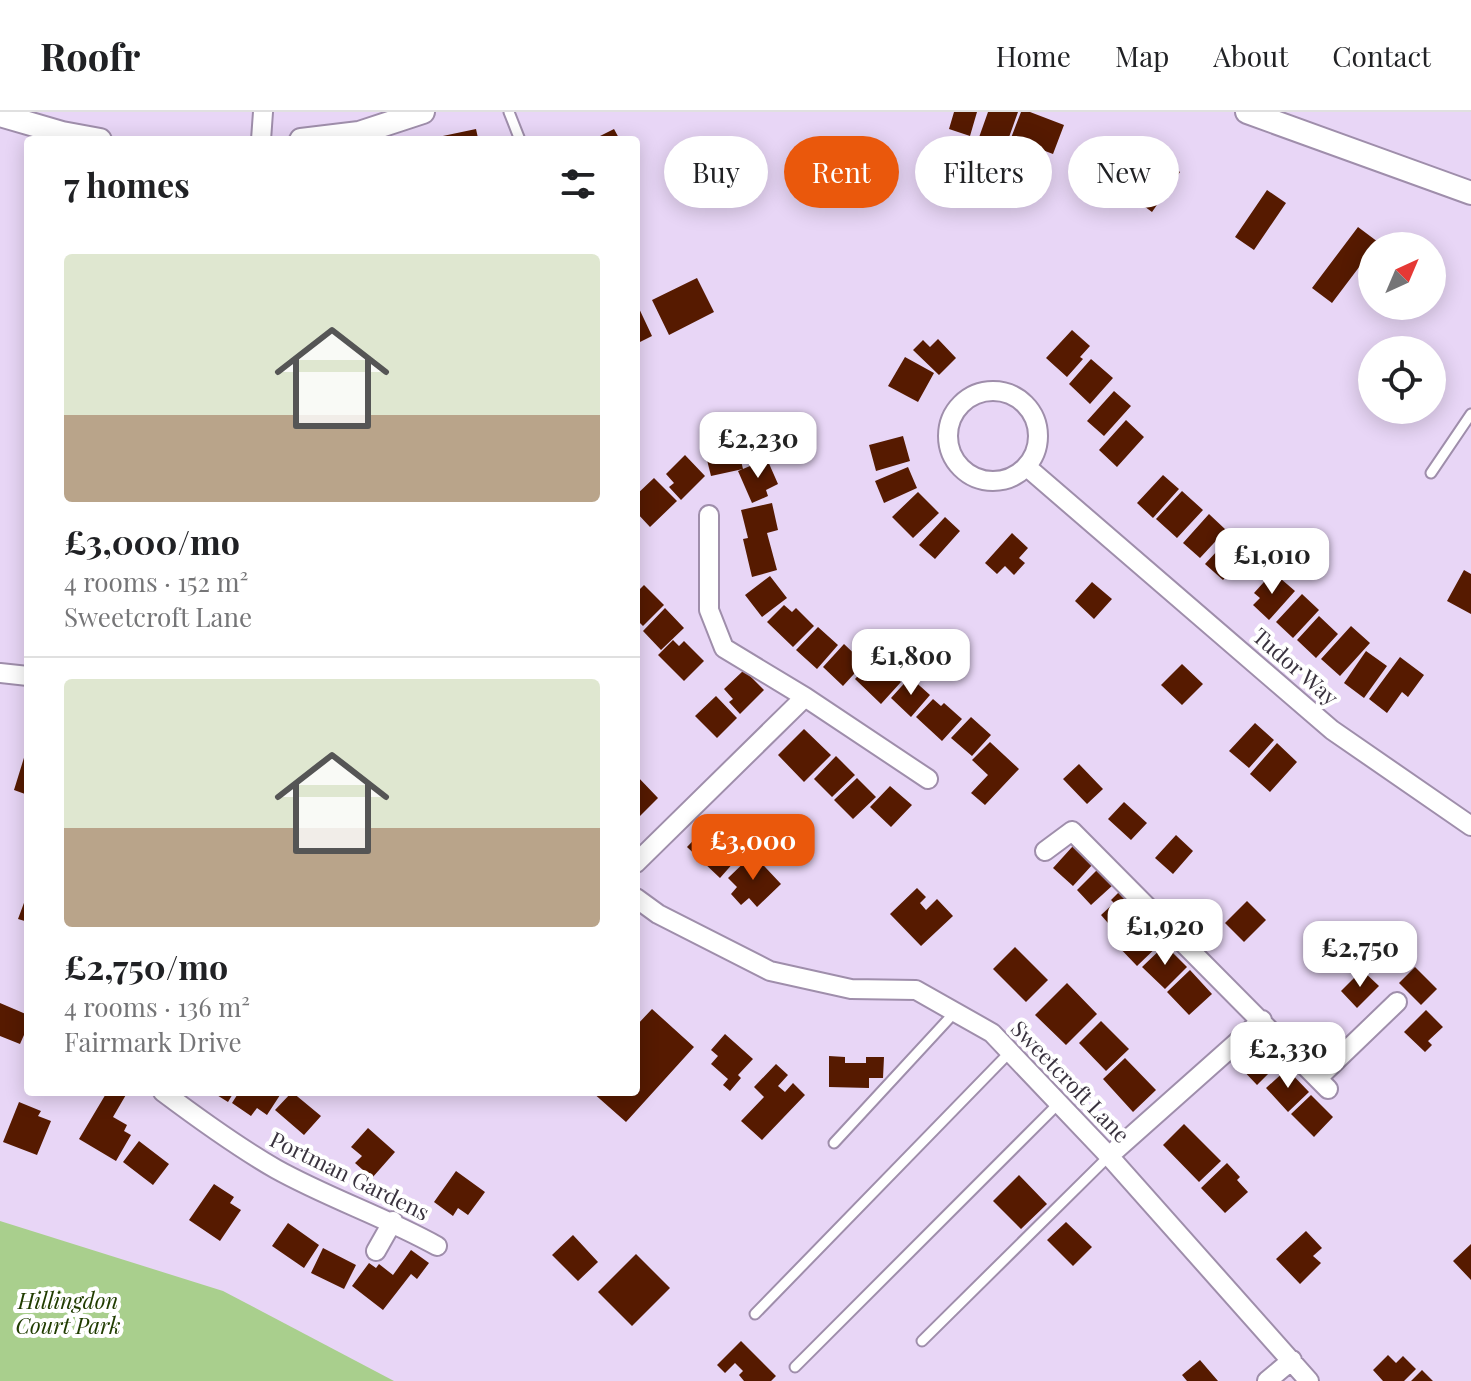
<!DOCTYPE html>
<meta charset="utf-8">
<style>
body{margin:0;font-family:"Playfair Display",serif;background:#f6f6f6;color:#202124;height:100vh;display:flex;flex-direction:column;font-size:30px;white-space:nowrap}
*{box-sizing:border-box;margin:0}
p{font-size:26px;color:#757577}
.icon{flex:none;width:44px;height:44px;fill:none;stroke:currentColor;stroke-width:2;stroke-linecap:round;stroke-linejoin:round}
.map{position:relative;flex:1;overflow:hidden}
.side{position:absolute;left:24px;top:24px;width:616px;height:960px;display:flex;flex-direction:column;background:#fff;border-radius:8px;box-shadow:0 4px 20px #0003}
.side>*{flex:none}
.guide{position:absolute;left:664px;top:24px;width:686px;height:72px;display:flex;gap:16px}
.needle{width:52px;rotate:44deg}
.buttons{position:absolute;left:1358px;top:120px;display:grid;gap:16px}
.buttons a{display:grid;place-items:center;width:88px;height:88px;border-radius:50%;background:#fff;box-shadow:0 4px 20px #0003;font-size:40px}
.price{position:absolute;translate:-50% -68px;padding:0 18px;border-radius:16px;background:#fff;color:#222;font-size:26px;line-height:52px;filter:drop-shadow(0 2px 4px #0008)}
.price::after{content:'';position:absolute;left:50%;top:48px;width:24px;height:18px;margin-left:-12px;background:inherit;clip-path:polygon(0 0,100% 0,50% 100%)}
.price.active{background:#ea580c;color:#fff}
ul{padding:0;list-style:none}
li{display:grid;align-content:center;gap:16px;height:424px;padding:0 40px}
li+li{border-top:2px solid #e0e0e0}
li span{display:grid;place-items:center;height:248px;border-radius:8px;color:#555}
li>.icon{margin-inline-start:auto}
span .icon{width:144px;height:144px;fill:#fffc;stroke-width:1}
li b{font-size:34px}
h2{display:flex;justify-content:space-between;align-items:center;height:96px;padding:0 40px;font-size:34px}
.tag{padding:0 28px;border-radius:36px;background:#fff;box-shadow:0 4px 20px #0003;font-size:28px;line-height:72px}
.tag.active{background:#ea580c;color:#fff}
header{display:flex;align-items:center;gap:48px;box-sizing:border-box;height:112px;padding:0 40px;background:#fff;border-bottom:2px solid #e0e0e0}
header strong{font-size:38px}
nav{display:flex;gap:44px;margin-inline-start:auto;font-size:28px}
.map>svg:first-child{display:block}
</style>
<header>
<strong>Roofr</strong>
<nav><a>Home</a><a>Map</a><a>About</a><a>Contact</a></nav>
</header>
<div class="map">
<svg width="1471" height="1269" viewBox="0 0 1471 1269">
<rect width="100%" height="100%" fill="#e8d6f6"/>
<!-- green -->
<path fill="#a9cf8d" d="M0,1109L223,1179L394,1269H0Z"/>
<!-- building -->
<path fill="#561a00" d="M954,0H977L970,24L949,17Z
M988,0H1018L1008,28L1001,25L996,39L977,31Z
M1021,0H1030L1064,13L1053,42L1011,26Z
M476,17L478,26L485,24L486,28H439L438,25Z
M614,17L620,28H592Z
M1133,33L1152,47L1124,85L1105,71Z
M1161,47L1180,60L1152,100L1133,86Z
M1267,78L1286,91L1254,138L1235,125Z
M1358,115L1378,130L1372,134V138L1332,191L1312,176Z
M697,166L714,200L669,223L652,188Z
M636,190L652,224L636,232Z
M1072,218L1090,234L1080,245L1083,247L1067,265L1046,246Z
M938,227L956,246L939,263L913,238L923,228L930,235Z
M905,245L934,261L918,290L888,274Z
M1091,247L1113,266L1090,292L1069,272Z
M1114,279L1131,294L1104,324L1087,309Z
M1126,308L1144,325L1117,355L1099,338Z
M903,324L910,349L876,359L869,333Z
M736,328L743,357L711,364L704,336Z
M685,343L705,364L681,388L669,375L674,371L666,362Z
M767,347L778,372L766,378L768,384L752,391L738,359Z
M908,355L917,376L884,391L875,369Z
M1163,363L1179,377L1153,406L1137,391Z
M654,366L677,389L650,415L636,400V383Z
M1182,379L1203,398L1177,426L1156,407Z
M918,380L939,401L913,426L892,405Z
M772,391L778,418L767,421L777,458L752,465L743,427L748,426L741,398Z
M1209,402L1226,418L1200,446L1183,431Z
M945,405L960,419L935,447L919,433Z
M1012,421L1028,436L1019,446L1025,451L1014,463L1005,454L997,462L985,451Z
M1230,425L1248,440L1223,468L1205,452Z
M1464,458L1471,462V502L1447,489Z
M1273,460L1295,479L1269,508L1253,493L1260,486L1254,481Z
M770,464L787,486L762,505L745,483Z
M1092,470L1112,487L1094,507L1075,489Z
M644,473L664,493L643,514L636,507V481Z
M1302,482L1319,498L1293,526L1276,510Z
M784,493L792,500L796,496L814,514L793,535L767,510Z
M665,496L684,516L661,538L643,519Z
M1319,504L1338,522L1316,546L1297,528Z
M1351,514L1370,531L1340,564L1321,547Z
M818,515L838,533L817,557L796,538Z
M673,528L679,534L684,529L704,549L684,569L658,543Z
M844,532L864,551L843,574L823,555Z
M1366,539L1387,554L1364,586L1344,571Z
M1400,545L1424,563L1408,585L1402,580L1387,601L1369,587Z
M872,549L880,556L883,553L901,570L881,592L855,567Z
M1182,552L1203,572L1182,593L1161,573Z
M744,558L764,578L740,602L729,590L733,587L724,577Z
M910,565L930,583L911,605L891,586Z
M716,584L737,606L717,626L695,604Z
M933,587L941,594L944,591L962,607L942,629L916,605Z
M971,605L991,623L972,644L951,626Z
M1255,611L1274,628L1249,656L1229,639Z
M804,617L831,643L804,670L778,643Z
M990,630L1019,657L985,693L971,681L988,663L972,648Z
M1277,631L1297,650L1270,680L1250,662Z
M27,636L28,675L25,682L14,678Z
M836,644L855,663L832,685L814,667Z
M1079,652L1103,677L1087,692L1063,667Z
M636,663L658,686L638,706L636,704Z
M857,666L876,685L853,707L834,688Z
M890,674L912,693L891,715L870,695Z
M1124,690L1147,711L1131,728L1108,707Z
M711,710L732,730L724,739L735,749L720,766L687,735Z
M1176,723L1193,739L1173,762L1155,746Z
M1073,734L1093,752L1073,774L1053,756Z
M753,742L781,772L757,795L749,786L741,793L731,782L737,775L728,766Z
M1098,757L1113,773L1091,793L1077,778Z
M917,776L926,785L920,791L926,798L937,787L953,804L921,834L890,802Z
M1120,779L1137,798L1115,819L1101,803L1114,791L1111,788Z
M28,780V810L18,807Z
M1247,789L1266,808L1244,830L1225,811Z
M1136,810L1142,815L1146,811L1163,829L1137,854L1115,831Z
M1165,833L1187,855L1165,877L1142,855Z
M1015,835L1048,868L1026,890L993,857Z
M1415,855L1437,877L1421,893L1399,871Z
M1190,858L1212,882L1189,903L1167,880Z
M1362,858L1379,874L1357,896L1341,879Z
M1067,871L1097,902L1066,933L1035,903Z
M0,891L28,903V914L20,932L0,924Z
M652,897L694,935L626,1010L592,980H636V949L639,946L636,943V914Z
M1426,898L1443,915L1428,929L1432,933L1425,940L1404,920Z
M1101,909L1129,937L1106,959L1079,931Z
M725,922L753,947L738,963L741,966L730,979L723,973L728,967L711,952L718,944L711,938Z
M1262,932L1280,950L1257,973L1239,954Z
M829,944L845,945V951H866V945H884L883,966H869V976L829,975Z
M1125,946L1156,978L1133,1000L1103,967Z
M776,952L788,963L778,974L785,980L793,971L805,983L762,1028L741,1009L764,985L754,975Z
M1287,957L1309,980L1288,1000L1266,976Z
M107,980L127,981L113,1005L127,1013L124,1019L131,1023L116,1049L79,1027Z
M212,980H234L228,990Z
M239,980H282L267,1003L257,996L251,1004L232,991Z
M292,980L321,1004L304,1023L275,998Z
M1311,983L1333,1005L1314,1025L1291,1002Z
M19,990L41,999L38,1004L51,1009L37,1043L3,1030Z
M1184,1012L1221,1049L1199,1070L1163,1033Z
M368,1016L395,1040L372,1066L355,1051L362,1044L351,1035Z
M139,1029L169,1052L153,1073L123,1050Z
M1227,1051L1240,1065L1237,1068L1248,1080L1225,1101L1201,1076Z
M456,1059L485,1080L468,1103L458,1096L453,1104L434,1090Z
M1019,1063L1047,1092L1021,1117L993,1089Z
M214,1072L234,1085L230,1091L241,1098L220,1129L189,1108Z
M1066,1110L1092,1135L1073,1154L1047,1128Z
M288,1111L319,1133L304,1156L272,1134Z
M1306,1119L1322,1136L1313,1144L1321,1151L1300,1172L1276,1147Z
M573,1123L598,1150L578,1169L552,1143Z
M1471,1132V1168L1453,1149Z
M323,1136L356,1153L344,1177L311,1161Z
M411,1138L429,1151L417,1167L411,1162L383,1198L352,1174L369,1151L376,1156L379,1152L393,1163Z
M636,1142L670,1176L632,1214L598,1180Z
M741,1229L776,1264L771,1269H744L739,1263L743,1259L735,1251L725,1261L717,1253Z
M1388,1243L1396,1251L1403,1244L1416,1257L1404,1269H1383L1373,1258Z
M1200,1248L1218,1269H1187L1182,1263Z
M1422,1258L1433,1269H1411Z"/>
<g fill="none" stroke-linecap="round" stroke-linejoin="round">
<!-- service casing -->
<g stroke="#9f8eab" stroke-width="13">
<path id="service" d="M509,0L520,28
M1431,361L1471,302
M834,1031L955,900
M755,1202L1010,940
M922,1229L1109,1044
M795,1255L1058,992"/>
</g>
<!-- minor casing -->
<g stroke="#9f8eab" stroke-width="22">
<path id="minor" d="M261,28L263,0
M948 324a45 45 0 1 1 90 0a45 45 0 1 1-90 0Z
M1027,355L1332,618L1471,714
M709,403V498L724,536L805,585L928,667
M0,561L28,564
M1045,739L1072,719L1328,977
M636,751L805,585
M636,786L658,802L770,859L851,877L916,878L992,921L1109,1044L1309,1269
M1318,966L1397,890
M163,980C199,1007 236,1034 276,1057C328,1086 385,1105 437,1134
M1109,1044L1262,908
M376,1139L393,1109
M1267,1269L1292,1248"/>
</g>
<!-- tertiary casing -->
<g stroke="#9f8eab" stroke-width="26">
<path id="tertiary" d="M1247,0L1471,81
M0,3L62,21L100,28
M301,28L359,21L423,0"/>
</g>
<!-- service -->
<use href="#service" stroke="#fff" stroke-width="9"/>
<!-- minor -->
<use href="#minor" stroke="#fff" stroke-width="18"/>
<!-- tertiary -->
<use href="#tertiary" stroke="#fff" stroke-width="22"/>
</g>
<g text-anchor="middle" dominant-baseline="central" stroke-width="8" stroke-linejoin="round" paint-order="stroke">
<!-- street labels -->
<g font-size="22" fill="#39323e" stroke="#fff">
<text transform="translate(1296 554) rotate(41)">Tudor Way</text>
<text transform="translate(1071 969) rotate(46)">Sweetcroft Lane</text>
<text transform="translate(350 1063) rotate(26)">Portman Gardens</text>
</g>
<!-- park labels -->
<g font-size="22" font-style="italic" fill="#203c00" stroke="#fff">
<text x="68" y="1188">Hillingdon<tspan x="68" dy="25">Court Park</tspan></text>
</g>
</g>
</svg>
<div class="buttons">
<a><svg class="needle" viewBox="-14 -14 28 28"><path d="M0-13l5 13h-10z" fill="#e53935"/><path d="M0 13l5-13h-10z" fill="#757577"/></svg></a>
<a><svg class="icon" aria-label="locate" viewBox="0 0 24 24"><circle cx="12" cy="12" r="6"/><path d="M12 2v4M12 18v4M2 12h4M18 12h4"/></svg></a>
</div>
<b class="price" style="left:758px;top:368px">£2,230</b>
<b class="price" style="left:1272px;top:484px">£1,010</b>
<b class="price" style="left:911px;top:585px">£1,800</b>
<b class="price active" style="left:753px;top:770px">£3,000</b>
<b class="price" style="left:1165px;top:855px">£1,920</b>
<b class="price" style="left:1360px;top:877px">£2,750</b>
<b class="price" style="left:1288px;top:978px">£2,330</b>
<div class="guide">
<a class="tag">Buy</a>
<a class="tag active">Rent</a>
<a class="tag">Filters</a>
<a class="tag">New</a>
</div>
<section class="side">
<h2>7 homes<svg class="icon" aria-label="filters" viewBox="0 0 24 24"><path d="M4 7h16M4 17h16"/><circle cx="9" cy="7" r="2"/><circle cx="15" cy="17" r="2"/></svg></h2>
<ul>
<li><span style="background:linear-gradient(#dfe7d0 65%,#b9a48a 0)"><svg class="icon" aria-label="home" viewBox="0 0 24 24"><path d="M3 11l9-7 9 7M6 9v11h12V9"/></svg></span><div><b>£3,000/mo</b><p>4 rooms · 152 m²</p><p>Sweetcroft Lane</p></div></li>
<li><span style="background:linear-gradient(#dfe7d0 60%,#b9a48a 0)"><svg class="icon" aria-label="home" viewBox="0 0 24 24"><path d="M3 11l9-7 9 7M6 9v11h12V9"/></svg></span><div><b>£2,750/mo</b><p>4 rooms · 136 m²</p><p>Fairmark Drive</p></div></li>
</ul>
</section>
</div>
